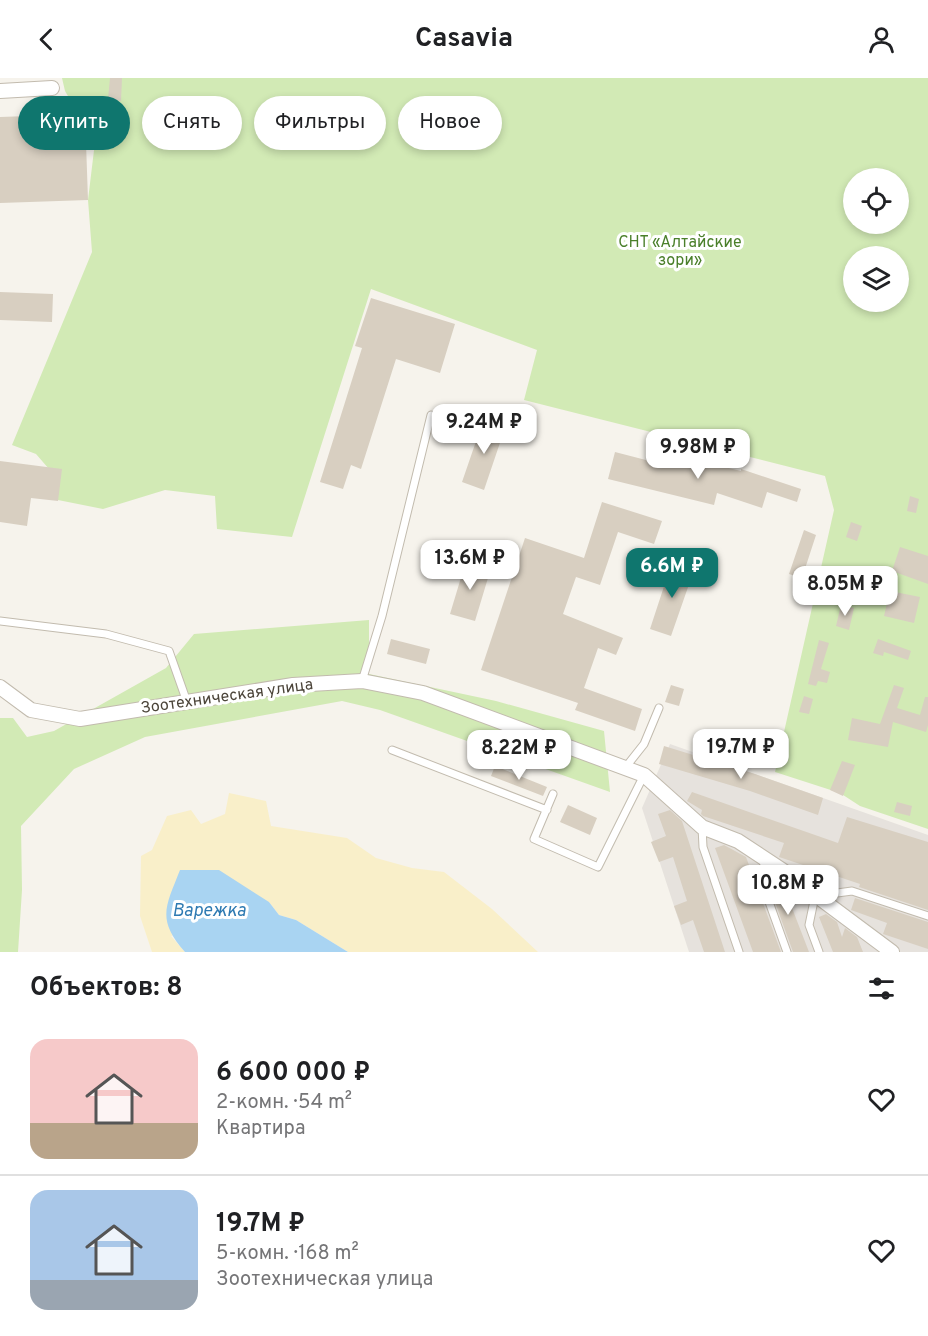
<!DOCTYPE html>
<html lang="ru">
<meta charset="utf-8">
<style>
body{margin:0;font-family:Overpass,sans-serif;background:#f6f6f6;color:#202124;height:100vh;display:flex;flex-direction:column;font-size:22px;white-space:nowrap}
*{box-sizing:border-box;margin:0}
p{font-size:20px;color:#757577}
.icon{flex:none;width:33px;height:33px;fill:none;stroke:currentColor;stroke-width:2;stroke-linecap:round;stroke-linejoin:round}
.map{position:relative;height:874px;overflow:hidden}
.drawer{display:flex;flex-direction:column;background:#fff;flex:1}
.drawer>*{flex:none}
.hud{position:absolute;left:18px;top:18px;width:600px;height:54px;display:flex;gap:12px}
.buttons{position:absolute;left:843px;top:90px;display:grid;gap:12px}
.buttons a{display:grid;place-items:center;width:66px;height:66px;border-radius:50%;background:#fff;box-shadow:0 3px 9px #0003;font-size:30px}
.price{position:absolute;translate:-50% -51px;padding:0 14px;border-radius:12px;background:#fff;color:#222;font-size:20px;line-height:39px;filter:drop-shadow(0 2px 3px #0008)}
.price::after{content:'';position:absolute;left:50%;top:36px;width:18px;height:14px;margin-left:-9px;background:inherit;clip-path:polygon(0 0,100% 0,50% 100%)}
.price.active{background:#0f766e;color:#fff}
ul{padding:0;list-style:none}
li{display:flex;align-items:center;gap:18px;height:150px;padding:0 30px}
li+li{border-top:2px solid #e0e0e0}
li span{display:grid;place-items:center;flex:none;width:168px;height:120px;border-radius:18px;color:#555}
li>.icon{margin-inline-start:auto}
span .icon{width:72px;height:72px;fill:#fffc;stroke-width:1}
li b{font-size:26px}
h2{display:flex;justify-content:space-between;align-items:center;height:72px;padding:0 30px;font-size:26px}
.pill{padding:0 21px;border-radius:27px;background:#fff;box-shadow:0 3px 9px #0003;font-size:21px;line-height:54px}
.pill.active{background:#0f766e;color:#fff}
header{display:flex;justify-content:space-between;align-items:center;height:78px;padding:0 30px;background:#fff;font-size:27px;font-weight:700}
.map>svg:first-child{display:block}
</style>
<header><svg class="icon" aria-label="back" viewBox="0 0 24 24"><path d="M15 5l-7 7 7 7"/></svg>Casavia<svg class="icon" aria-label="person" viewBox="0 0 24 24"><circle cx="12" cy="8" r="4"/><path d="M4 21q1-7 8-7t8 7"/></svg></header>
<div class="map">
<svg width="928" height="874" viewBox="0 0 928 874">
<rect width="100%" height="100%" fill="#f6f3ec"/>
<!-- industrial -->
<path fill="#e6e2dd" d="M670,666L928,757V874H689L642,730Z"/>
<!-- green -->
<path fill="#d2eab5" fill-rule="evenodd" d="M62,0H928V751L860,728L840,715L775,694L834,432L825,398L524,322L537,272L371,211L292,459L217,451L215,418L165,412L103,431L38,418L49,391L36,376L12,367L92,174L88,122L95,64L65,13ZM854,100H898V146H854ZM854,178H898V224H854Z
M369,542V596L496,623L604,653L610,714L380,632L342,623L145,659L74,691L21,748L22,812L18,874H0V640H13L27,659L54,653L166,590L194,556Z"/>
<!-- sand -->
<path fill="#f9efc9" d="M229,715L266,723L271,748L347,760L376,780L412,790L444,794L492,831L538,874H348L296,842L279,837L269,824L171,858L185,874H152L140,838L141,778L152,772L167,738L191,732L201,746L225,736Z"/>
<!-- water -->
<path fill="#a9d4f2" d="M180,792H219L269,824L279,837L296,842L348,874H185C156,841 166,828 180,792Z"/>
<!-- building -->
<path fill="#d8cfc1" d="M110,0H122L121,23L108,21Z
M85,36L88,122L0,125V39Z
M0,214L53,216L52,244L0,242Z
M371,220L455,246L440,295L396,281L361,391L351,387L343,411L320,404L362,270L355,268Z
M483,343L505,350L484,412L462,404Z
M615,374L669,388L672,376L741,393V391L801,411L797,424L767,414L762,430L717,415L714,427L608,401Z
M0,383L62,391L58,423L31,420L27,448L0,444Z
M910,418L919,421L916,435L907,433Z
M602,424L662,443L654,466L618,454L600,507L576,499L563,536L623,560L616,577L598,570L584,610L642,631L635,653L575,632L578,625L481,592L525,460L584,480Z
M851,444L862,448L857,463L846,459Z
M804,452L816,457L802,500L789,496Z
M900,469L928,478V506L892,493Z
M466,483L491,490L475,543L450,536Z
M672,484L694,492L671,558L650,551Z
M890,513L920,519L914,545L884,538Z
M841,527L854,530L849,552L836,548Z
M391,561L430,571L426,586L387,576Z
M878,561L911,573L908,582L884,574L883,578L873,575Z
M819,562L829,565L821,591L830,594L827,605L818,603L816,608L808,606Z
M671,607L684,611L679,628L665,624Z
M894,607L904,610L897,630L920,637L925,619H928V647L926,654L893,644L888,669L848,662L852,640L880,646Z
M804,618L813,621L809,636L799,634Z
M664,668L755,696L823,720L818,737L750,713L659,686Z
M842,683L855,687L843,718L830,712Z
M495,688L547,709L543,718L491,698Z
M692,714L838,765L847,739L928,764V832L859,809L860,806L779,779L784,765L703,738L701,736L702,732L687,723Z
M897,724L912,728L910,738L894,734Z
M568,727L597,740L590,757L560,744Z
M670,732L682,743L725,874H704L693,842L681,847L674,828L687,823L673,779L659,784L651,764L666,758L658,736Z
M724,767L746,779L781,874H753L715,770Z
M776,799L782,804L809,874H793L767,802Z
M855,820L928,844V871L883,856L887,845L851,832Z
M826,836L837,844L842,859L845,850L857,859L863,874H833L819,839Z"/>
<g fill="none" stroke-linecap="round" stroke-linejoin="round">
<!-- lane casing -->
<g stroke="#c2bbae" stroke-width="9">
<path id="lane" d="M0,543L106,556L169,573L187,624
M362,603L382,538L431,337
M392,672L547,732
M625,690L644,666L659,630
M553,716L534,761L598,789L644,697
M702,749L703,769L739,874
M767,782L759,796L787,874
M819,874L809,847L815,818L852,813L928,838"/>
</g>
<!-- street casing -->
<g stroke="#c2bbae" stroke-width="16">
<path id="street" d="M0,13L52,10
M0,609L31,632L80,641L293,607L362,603L423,615L644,697L702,749L738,763L782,792L892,874"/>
</g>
<!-- lane -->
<use href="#lane" stroke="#fff" stroke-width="7"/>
<!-- street -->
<use href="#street" stroke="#fff" stroke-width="14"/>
</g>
<g text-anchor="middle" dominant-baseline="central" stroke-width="6" stroke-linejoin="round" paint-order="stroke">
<!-- park labels -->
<g font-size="16" fill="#4a7f2a" stroke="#fff">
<text x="680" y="165">СНТ «Алтайские<tspan x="680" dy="18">зори»</tspan></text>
</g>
<!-- street labels -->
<g font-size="16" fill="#4b4439" stroke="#fff">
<text transform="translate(227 619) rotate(-8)">Зоотехническая улица</text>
</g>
<!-- water labels -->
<g font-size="18" font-style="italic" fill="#2e7ab2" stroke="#fff">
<text x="209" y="833">Варежка</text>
</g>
</g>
</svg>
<div class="buttons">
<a><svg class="icon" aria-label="locate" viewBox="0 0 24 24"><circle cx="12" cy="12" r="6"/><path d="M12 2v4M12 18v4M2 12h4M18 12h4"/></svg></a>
<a><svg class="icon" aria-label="layers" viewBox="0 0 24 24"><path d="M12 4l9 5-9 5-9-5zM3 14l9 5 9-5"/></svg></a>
</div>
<b class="price" style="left:484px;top:377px">9.24M ₽</b>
<b class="price" style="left:698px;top:402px">9.98M ₽</b>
<b class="price" style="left:470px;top:513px">13.6M ₽</b>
<b class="price active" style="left:672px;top:521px">6.6M ₽</b>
<b class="price" style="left:845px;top:539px">8.05M ₽</b>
<b class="price" style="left:741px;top:702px">19.7M ₽</b>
<b class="price" style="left:519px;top:703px">8.22M ₽</b>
<b class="price" style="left:788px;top:838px">10.8M ₽</b>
<div class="hud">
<a class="pill active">Купить</a>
<a class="pill">Снять</a>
<a class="pill">Фильтры</a>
<a class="pill">Новое</a>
</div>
</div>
<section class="drawer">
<h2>Объектов: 8<svg class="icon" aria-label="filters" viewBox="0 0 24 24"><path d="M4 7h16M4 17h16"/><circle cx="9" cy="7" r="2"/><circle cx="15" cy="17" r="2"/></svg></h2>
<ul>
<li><span style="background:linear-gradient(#f6c9c9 70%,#b9a48a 0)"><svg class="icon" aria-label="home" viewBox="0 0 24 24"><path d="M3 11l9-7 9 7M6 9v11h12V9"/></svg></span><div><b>6 600 000 ₽</b><p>2-комн. · 54 m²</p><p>Квартира</p></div><svg class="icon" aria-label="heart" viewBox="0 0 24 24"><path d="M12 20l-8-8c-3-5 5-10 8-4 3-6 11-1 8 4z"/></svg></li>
<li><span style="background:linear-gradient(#a9c7e8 75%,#9aa5b1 0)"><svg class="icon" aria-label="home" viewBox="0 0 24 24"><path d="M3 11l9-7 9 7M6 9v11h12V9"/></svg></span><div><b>19.7M ₽</b><p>5-комн. · 168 m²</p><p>Зоотехническая улица</p></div><svg class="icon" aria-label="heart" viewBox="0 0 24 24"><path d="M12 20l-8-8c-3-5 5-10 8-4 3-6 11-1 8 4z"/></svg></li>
</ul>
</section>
